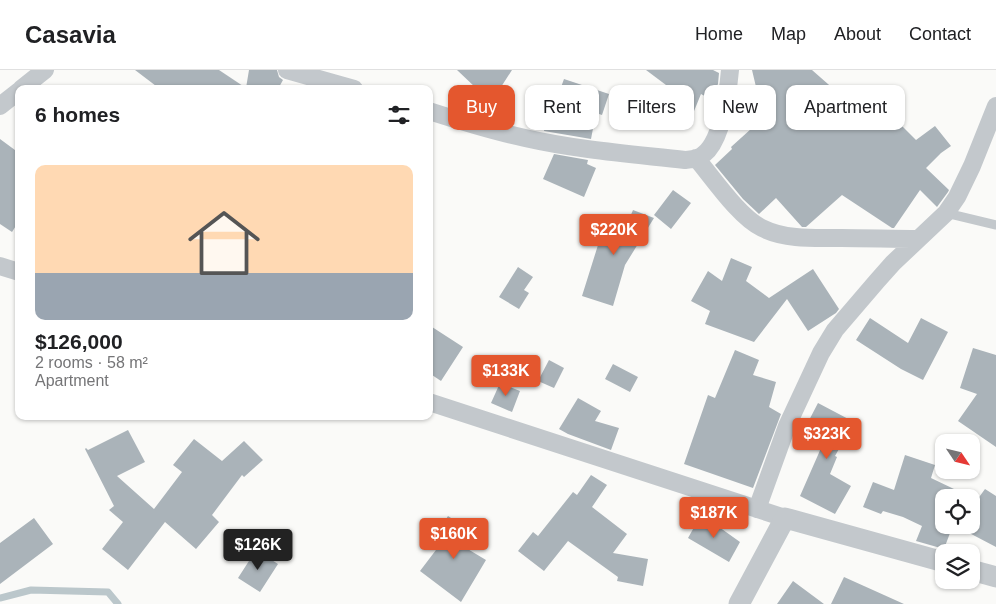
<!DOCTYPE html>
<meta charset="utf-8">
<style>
body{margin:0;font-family:Arial,sans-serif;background:#f2f2f2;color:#202124;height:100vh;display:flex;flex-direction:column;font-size:19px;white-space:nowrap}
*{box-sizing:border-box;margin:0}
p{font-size:16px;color:#757577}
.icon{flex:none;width:28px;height:28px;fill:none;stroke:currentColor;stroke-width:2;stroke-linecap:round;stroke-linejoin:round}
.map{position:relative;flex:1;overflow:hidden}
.panel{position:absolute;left:15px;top:15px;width:418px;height:335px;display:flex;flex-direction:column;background:#fff;border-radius:10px;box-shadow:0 1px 4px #0004}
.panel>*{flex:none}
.hud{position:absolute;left:448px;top:15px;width:472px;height:45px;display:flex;gap:10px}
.needle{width:32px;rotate:125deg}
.fabs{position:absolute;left:935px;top:364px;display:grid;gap:10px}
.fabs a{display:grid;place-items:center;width:45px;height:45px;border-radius:10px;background:#fff;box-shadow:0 1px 4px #0004;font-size:25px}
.price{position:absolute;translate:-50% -42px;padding:0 11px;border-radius:5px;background:#e4572e;color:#fff;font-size:16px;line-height:32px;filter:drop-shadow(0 1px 2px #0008)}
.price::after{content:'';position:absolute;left:50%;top:30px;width:15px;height:11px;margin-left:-8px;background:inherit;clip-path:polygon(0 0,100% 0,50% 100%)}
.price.active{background:#222;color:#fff}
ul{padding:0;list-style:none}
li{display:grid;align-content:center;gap:10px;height:265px;padding:0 20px}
li span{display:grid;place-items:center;height:155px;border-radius:10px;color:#555}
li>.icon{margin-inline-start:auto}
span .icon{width:90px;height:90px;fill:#fffc;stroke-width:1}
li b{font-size:21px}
h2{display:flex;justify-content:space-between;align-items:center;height:60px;padding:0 20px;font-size:21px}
.tag{padding:0 18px;border-radius:10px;background:#fff;box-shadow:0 1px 4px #0004;font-size:18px;line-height:45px}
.tag.active{background:#e4572e;color:#fff}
header{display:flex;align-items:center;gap:30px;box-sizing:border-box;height:70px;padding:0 25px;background:#fff;border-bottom:1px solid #e0e0e0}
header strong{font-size:24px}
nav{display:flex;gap:28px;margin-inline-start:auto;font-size:18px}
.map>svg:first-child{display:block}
</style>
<header>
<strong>Casavia</strong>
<nav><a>Home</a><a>Map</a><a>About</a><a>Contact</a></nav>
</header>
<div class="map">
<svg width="996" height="534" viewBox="0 0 996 534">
<rect width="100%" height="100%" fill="#fafaf8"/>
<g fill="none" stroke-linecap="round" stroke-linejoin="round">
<!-- stream -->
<path stroke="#bbc7cb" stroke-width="7" d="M0,528L31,520L108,522L118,534"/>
</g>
<!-- building -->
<path fill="#aab3b9" d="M135,0H219L246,18L249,0H277L279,7L283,10L278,19H160Z
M457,0H512L483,45L465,33L476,18Z
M646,0H713L719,3L718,14L710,29L701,24L692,46L659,33L666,15Z
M752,0H812L861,43L878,21L900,38L893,47L916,70L935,56L951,76L941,83L926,98L949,120L948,122L937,137L920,120L894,158H892L842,125L806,157H802L776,128L759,144L743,129L715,95L732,79L731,77L762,49L756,43L761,38Z
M564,9L609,24L602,45L596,43L591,69L544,61L547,41L552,42Z
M0,69L19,83V151L12,162L0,154Z
M554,84L588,90L587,94L596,98L584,127L543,109Z
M673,120L691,133L671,159L654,145Z
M633,140L654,148L625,195L613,236L582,226L598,175L594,173L612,144L627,154Z
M731,188L752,197L746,211L769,228L813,199L839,239L836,243L808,261L787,229L754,272L705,254L710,241L691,231L708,201L722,211Z
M518,197L533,207L524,220L529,223L519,239L499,227Z
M870,248L908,273L921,248L948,262L923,310L901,299L856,270Z
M429,255L463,277L441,311L429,303Z
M973,278L996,285V377L958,351L977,324L960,318Z
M735,280L759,290L753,305L776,312L769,337L781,344L753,418L684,394L708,325L715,328Z
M549,290L564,298L554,318L538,311Z
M613,294L638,307L630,322L605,309Z
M500,313L520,321L512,342L491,333Z
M578,328L601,341L595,351L619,358L611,380L568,364L559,359Z
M818,333L854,352L835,386L837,387L830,404L851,416L835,444L800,426L825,369L805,358Z
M128,360L145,392L117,406L154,439L182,402L173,395L194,369L222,391L244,371L263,390L244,407L242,405L212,445L219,452L196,479L165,452L128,500L102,479L123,452L109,440L114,436L85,379L86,378L88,380Z
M905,385L935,395L931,408L977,430L985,419L996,426V477L954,455H971V428H944V455H953L944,479L916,471L922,456L903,447L883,441L881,444L863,437L873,412L894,420Z
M591,405L607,415L592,437L627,464L613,483L648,489L643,516L617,511L618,507L568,471L544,501L518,481L533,462L538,466L573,422L577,425Z
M701,445L712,452L740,472L729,492L688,468Z
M448,446L475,464L466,478L486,490L461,532L420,501L439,476L432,471Z
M34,448L53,474L0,514V473Z
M256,480L278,494L260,522L238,508Z
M844,507L904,534H831Z
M793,511L824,534H777Z"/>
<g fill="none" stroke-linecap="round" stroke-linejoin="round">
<!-- service -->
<path stroke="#c3c8cc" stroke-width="9" d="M946,143L996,155"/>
<!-- minor -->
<path stroke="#c3c8cc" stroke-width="18" d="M287,0L354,19
M21,19L45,0
M0,36L19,21
M429,41C460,51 492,61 525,68C578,80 632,84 685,90C692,89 699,89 704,84C722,70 728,22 730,0
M696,88C713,108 739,147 762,158C786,170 815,168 841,168C867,168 893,169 918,169
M0,196L19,202
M429,332L785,448
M757,439L787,356L821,283L835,260L877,211L893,193L946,143L957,127L972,96L996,36"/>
<!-- tertiary -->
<path stroke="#c3c8cc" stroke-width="21" d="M971,500L996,507
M739,534L785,448L944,492"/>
</g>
</svg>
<div class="fabs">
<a><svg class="needle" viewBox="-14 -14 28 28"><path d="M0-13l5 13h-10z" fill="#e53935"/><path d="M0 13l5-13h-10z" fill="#757577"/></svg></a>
<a><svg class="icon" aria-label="locate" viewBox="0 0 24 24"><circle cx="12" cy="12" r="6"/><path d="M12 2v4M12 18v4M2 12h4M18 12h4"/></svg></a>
<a><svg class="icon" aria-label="layers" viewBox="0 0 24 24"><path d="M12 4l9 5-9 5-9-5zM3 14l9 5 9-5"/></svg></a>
</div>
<b class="price" style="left:614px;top:186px">$220K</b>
<b class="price" style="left:506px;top:327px">$133K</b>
<b class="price" style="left:827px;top:390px">$323K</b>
<b class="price" style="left:714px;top:469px">$187K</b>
<b class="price" style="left:454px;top:490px">$160K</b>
<b class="price active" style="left:258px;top:501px">$126K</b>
<div class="hud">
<a class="tag active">Buy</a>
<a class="tag">Rent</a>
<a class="tag">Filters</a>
<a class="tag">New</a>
<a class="tag">Apartment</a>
</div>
<section class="panel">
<h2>6 homes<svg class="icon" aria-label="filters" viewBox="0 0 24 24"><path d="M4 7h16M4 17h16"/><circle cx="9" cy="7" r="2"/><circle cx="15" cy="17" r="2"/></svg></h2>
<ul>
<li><span style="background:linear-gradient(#ffd9b3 70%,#9aa5b1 0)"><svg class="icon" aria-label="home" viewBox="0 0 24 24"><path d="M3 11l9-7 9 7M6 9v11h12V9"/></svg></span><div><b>$126,000</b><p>2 rooms · 58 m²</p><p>Apartment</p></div></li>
</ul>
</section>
</div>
